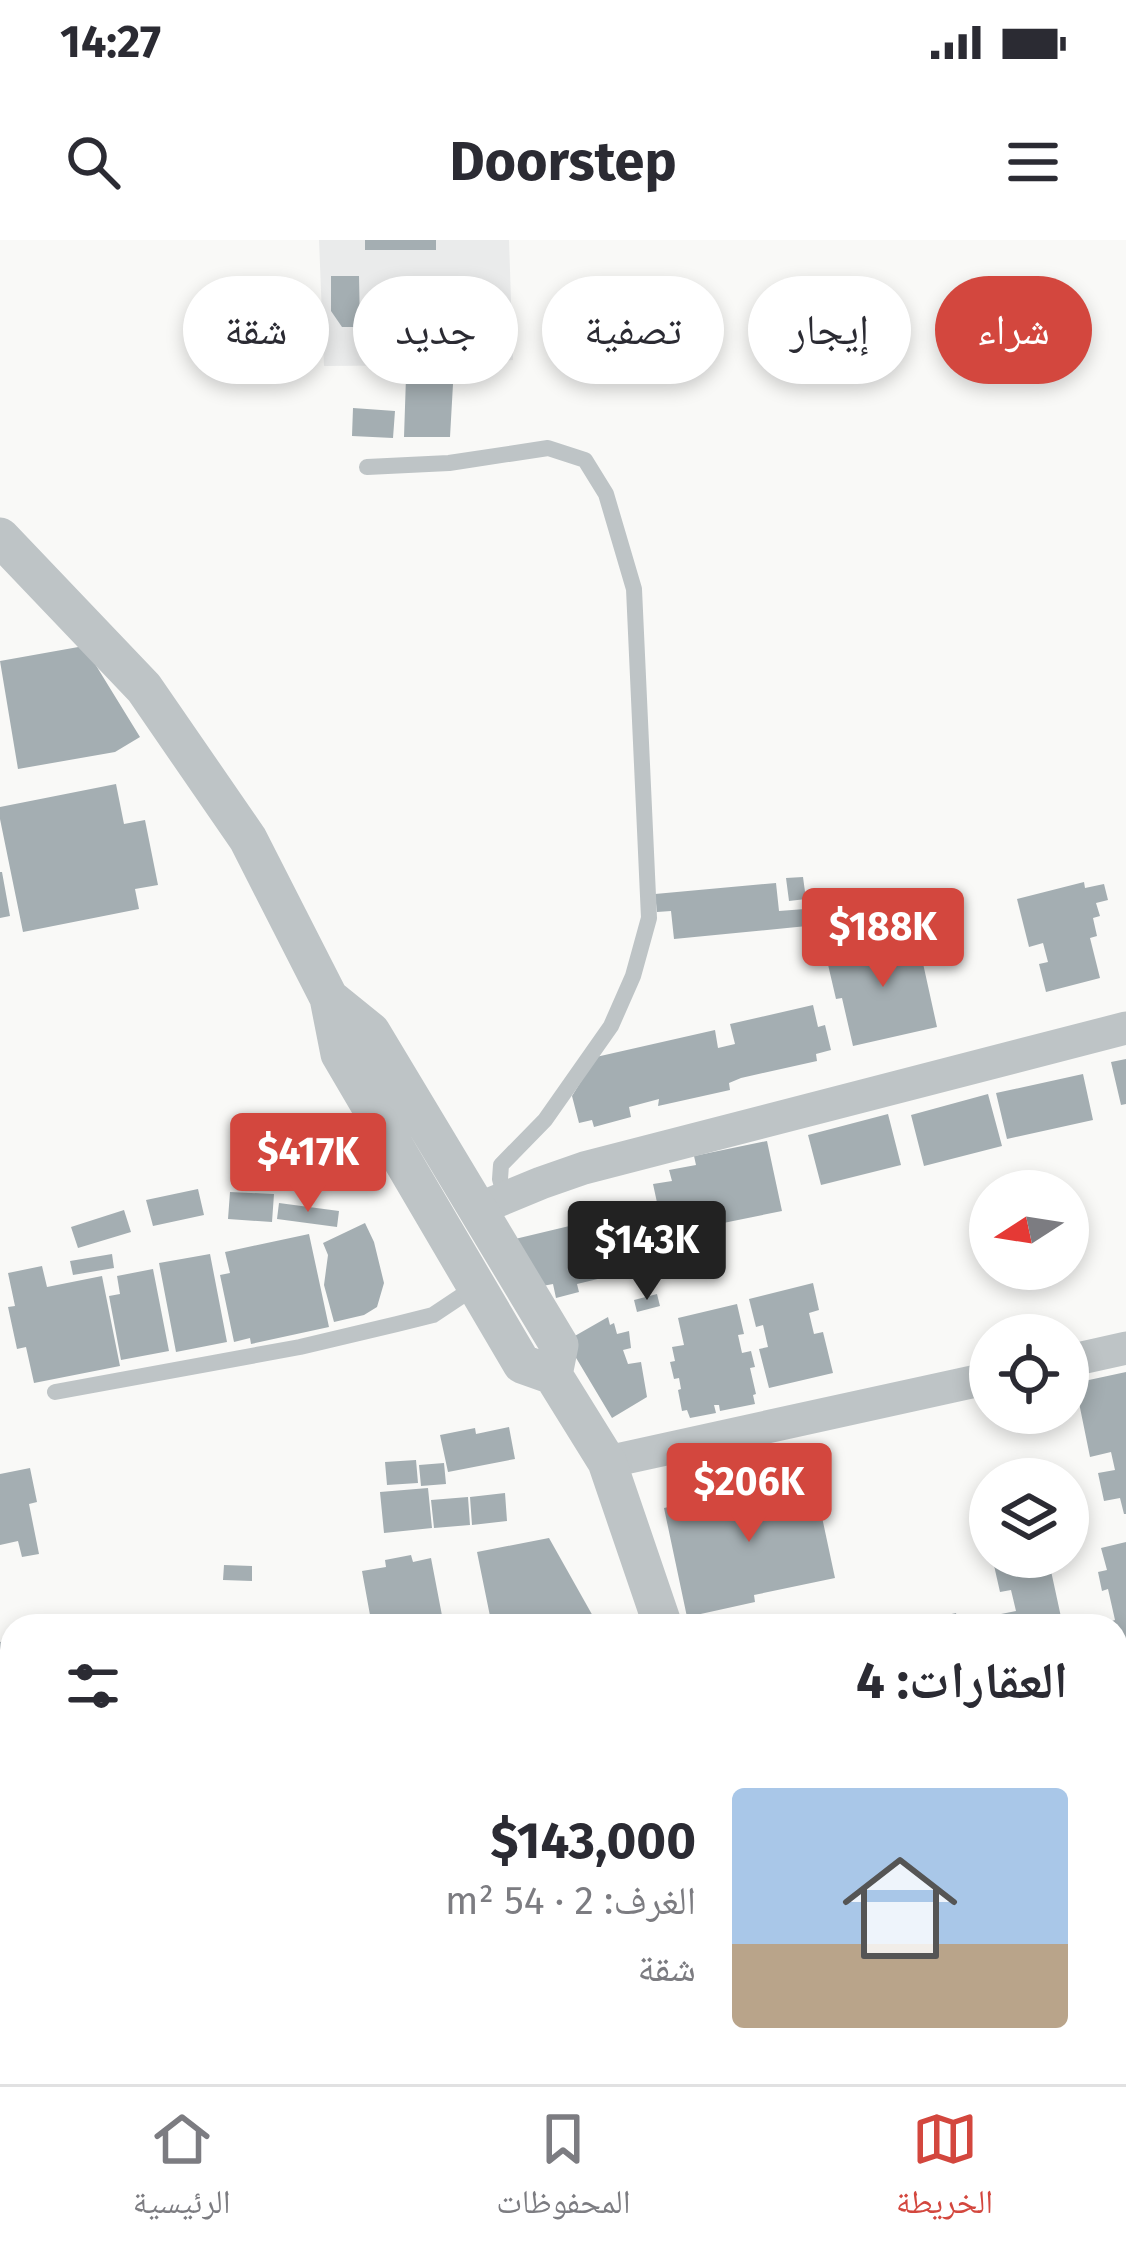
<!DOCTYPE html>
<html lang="ar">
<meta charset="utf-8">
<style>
body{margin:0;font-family:"Fira Sans","Noto Naskh Arabic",sans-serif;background:#f7f7f7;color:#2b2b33;direction:rtl;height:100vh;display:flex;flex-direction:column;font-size:45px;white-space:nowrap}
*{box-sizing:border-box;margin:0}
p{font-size:39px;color:#7c7c81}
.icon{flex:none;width:66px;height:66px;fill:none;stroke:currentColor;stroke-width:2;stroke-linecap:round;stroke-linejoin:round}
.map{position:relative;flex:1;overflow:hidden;direction:ltr}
.details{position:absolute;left:0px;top:1374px;width:1128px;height:471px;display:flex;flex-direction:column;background:#fff;border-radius:36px 36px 0 0;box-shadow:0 6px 18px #0003;direction:rtl}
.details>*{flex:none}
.top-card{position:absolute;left:36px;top:36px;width:1056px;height:108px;direction:rtl;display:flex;gap:24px}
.needle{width:78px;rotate:258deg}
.controls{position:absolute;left:969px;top:930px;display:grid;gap:24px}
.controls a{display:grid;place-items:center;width:120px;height:120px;border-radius:50%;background:#fff;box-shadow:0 6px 18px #0003;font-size:60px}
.price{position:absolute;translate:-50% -102px;padding:0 27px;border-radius:12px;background:#d3473e;color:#fff;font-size:39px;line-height:78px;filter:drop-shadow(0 3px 6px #0008)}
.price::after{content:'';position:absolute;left:50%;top:72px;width:36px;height:27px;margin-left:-18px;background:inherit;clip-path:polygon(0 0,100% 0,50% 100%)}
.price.active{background:#222;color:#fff}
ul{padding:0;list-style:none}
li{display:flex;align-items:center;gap:36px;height:300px;padding:0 60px}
li span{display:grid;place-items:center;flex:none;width:336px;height:240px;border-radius:12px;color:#555}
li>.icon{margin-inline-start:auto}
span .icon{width:144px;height:144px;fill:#fffc;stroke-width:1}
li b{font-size:51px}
h2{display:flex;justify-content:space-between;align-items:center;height:144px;padding:0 60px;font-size:51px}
.tag{padding:0 42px;border-radius:54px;background:#fff;box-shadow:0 6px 18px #0003;font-size:42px;line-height:108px}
.tag.active{background:#d3473e;color:#fff}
.status{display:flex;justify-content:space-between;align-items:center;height:84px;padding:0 60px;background:#fff;direction:ltr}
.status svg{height:33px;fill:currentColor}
header{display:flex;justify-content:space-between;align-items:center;height:156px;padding:0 60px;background:#fff;font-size:54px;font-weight:700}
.tab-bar{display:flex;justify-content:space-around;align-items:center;height:168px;border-top:3px solid #e1e1e2;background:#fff;font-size:33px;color:#7c7c81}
.tab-bar a{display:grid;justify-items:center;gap:6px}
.tab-bar .active{color:#d3473e}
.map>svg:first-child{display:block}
</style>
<div class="status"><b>14:27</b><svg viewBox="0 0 49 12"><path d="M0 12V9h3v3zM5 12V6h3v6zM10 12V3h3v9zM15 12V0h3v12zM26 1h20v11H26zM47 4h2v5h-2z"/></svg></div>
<header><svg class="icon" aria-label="menu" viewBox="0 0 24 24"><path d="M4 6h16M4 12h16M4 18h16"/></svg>Doorstep<svg class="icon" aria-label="search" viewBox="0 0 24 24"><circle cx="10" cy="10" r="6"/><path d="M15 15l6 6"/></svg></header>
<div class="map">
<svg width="1126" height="1844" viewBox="0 0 1126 1844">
<rect width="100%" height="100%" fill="#f9f9f7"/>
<!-- built -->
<path fill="#eaebeb" d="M319,0H509L513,120L449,125L324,126Z"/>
<!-- building -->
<path fill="#a4aeb2" d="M365,0H436V10H365Z
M331,36H359L360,87H342L331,71Z
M406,137L453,144L450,197H404Z
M353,168L395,171L393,198L352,196Z
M84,406L140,497L115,512L18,529L0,421Z
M116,544L124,584L145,580L158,645L135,649L139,669L23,692L0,579V567Z
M0,632H2L10,676L0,678Z
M803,637L806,659L789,661L786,638Z
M1084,642L1085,648L1104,644L1108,660L1096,663L1100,676L1093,678L1097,696L1090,698L1100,738L1046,752L1039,724L1048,722L1043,703L1029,707L1017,659Z
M776,643L779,671L805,669L807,686L674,699L671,671L657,672L655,654Z
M917,696L937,787L853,806L842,758L836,759L826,716Z
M813,765L818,787L825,785L831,810L816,814L817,821L741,838L729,843L730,850L658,866L659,859L629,867L631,877L594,887L592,880L579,883L572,856L596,817L715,790L718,808L735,804L730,784Z
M1126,819V864L1121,865L1111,822Z
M1083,834L1093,880L1007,899L996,853Z
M988,854L1002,906L924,926L911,875Z
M888,874L901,925L821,945L808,895Z
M767,901L782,971L664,995L653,944L672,941L669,930L696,925L694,916Z
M198,949L204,975L153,986L146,960Z
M230,952L274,954L272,982L228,979Z
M279,963L339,971L337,987L277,979Z
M124,970L131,992L78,1008L71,987Z
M628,972L634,997L624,999L629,1018L661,1010L664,1023L577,1044L579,1052L556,1058L553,1044L532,1048L515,999Z
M365,983L374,1002L384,1043L377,1067L364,1075L334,1082L324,1045L328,1015L323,1003Z
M309,994L329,1087L251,1104L250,1098L234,1102L220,1035L230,1033L225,1012Z
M112,1014L114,1028L73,1035L70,1021Z
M210,1014L227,1102L176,1112L159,1023Z
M42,1026L47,1047L102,1036L120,1126L34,1143L26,1107L17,1109L8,1067L15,1066L8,1033Z
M153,1029L169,1111L121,1120L109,1056L120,1054L117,1036Z
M813,1043L819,1070L809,1073L814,1094L823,1092L833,1133L769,1148L759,1109L768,1107L763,1085L756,1087L749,1059Z
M657,1054L660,1066L637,1072L634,1060Z
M737,1064L744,1094L738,1095L742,1113L751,1111L755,1127L750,1128L756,1154L753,1155L755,1164L720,1171L719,1165H714L716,1173L690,1178L687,1170L682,1171L678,1150L681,1149L679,1138L674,1139L670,1122L675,1121L672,1107L684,1105L678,1078Z
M608,1077L610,1085L614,1083L617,1094L629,1091L631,1108L623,1110L628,1124L641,1122L647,1157L612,1178L566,1101Z
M1126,1132V1274H1124L1120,1258L1104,1261L1098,1233L1115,1230L1111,1212L1090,1217L1075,1143Z
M509,1187L515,1219L448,1232L440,1195L475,1188L476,1194Z
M416,1220L418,1243L387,1245L385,1222Z
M444,1223L446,1244L421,1246L419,1225Z
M30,1228L37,1262L29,1264L39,1314L22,1317L18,1301L0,1305V1234Z
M813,1235L835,1338L754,1355L755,1362L687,1377L664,1268Z
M428,1248L432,1288L384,1293L380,1252Z
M505,1253L507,1281L472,1285L470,1257Z
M468,1257L470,1285L434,1288L431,1260Z
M549,1298L594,1378L554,1386H492L477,1312Z
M1126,1302V1422L1124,1423L1122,1414L1116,1415V1386H1109L1108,1382L1115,1380L1108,1349L1102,1351L1098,1332L1107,1330L1101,1308Z
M411,1315L413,1322L431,1318L444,1386H372L362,1331L386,1327L385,1320Z
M1012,1317H1048L1061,1377L1066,1376L1068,1386H997L996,1382L1003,1380L1001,1374L1016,1371L1011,1350L1000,1352L993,1321Z
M224,1325L252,1326V1341L223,1340Z
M956,1373L959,1386H908V1384Z
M12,1399V1455L0,1458V1402Z
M1126,1570V1640L1116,1642V1572Z
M1126,1692V1759H1124L1117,1722L1119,1721L1116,1694Z
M98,1833H197L193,1844H89Z
M299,1833H334L350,1841L348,1844H296L294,1843Z
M382,1833H410L409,1844H381Z
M412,1833H509L507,1844H411Z
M512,1833H540L541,1844H513Z
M957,1833H1047L1049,1844H974L972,1836L958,1839Z
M1069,1833H1110L1112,1842L1071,1844Z"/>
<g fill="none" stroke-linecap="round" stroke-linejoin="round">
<!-- service -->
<path stroke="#bec4c6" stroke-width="16" d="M367,227L449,223L548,208L585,220L606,254L634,349L649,678L633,736L611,786L545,880L501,925L500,939L505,957
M55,1152L300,1107L397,1084L433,1075L475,1047"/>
<!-- minor -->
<path stroke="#bec4c6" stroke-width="33" d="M478,969L541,943L584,928L1126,788
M1068,1121L1126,1108
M607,1222L990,1138
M1116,1482L1126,1480
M258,1844L263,1833"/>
<!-- tertiary -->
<path stroke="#bec4c6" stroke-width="39" d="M0,297L144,448L248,599L329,758L340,814L522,1124L553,1135L607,1222L663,1386
M329,758L371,792L559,1105L553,1135
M862,1833L869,1844"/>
</g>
</svg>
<div class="controls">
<a><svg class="needle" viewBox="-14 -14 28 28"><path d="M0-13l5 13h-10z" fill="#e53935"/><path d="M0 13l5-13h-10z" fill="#7c7c81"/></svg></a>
<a><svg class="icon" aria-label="locate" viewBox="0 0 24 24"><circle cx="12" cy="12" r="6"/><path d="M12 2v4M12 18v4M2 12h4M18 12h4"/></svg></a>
<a><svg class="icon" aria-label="layers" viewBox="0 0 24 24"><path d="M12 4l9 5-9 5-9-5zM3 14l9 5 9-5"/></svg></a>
</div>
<b class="price" style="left:883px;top:750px">$188K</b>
<b class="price" style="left:308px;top:975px">$417K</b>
<b class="price active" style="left:647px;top:1063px">$143K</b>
<b class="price" style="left:749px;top:1305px">$206K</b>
<div class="top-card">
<a class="tag active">شراء</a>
<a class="tag">إيجار</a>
<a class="tag">تصفية</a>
<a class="tag">جديد</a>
<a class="tag">شقة</a>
</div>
<section class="details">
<h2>العقارات: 4<svg class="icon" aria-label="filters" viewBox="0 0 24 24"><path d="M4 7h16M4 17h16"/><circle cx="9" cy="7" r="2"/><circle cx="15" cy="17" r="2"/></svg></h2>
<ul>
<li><span style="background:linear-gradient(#a9c7e8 65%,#b9a48a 0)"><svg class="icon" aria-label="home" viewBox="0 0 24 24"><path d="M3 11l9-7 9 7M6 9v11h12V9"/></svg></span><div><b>$143,000</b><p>الغرف: 2 · 54 m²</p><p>شقة</p></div></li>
</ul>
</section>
</div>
<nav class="tab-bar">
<a class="active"><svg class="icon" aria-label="map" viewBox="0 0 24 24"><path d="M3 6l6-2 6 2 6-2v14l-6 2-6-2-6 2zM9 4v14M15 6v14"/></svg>الخريطة</a>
<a><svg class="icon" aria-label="saved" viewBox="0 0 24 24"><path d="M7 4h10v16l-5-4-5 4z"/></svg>المحفوظات</a>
<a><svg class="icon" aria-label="home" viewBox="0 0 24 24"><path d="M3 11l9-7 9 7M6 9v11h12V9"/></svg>الرئيسية</a>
</nav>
